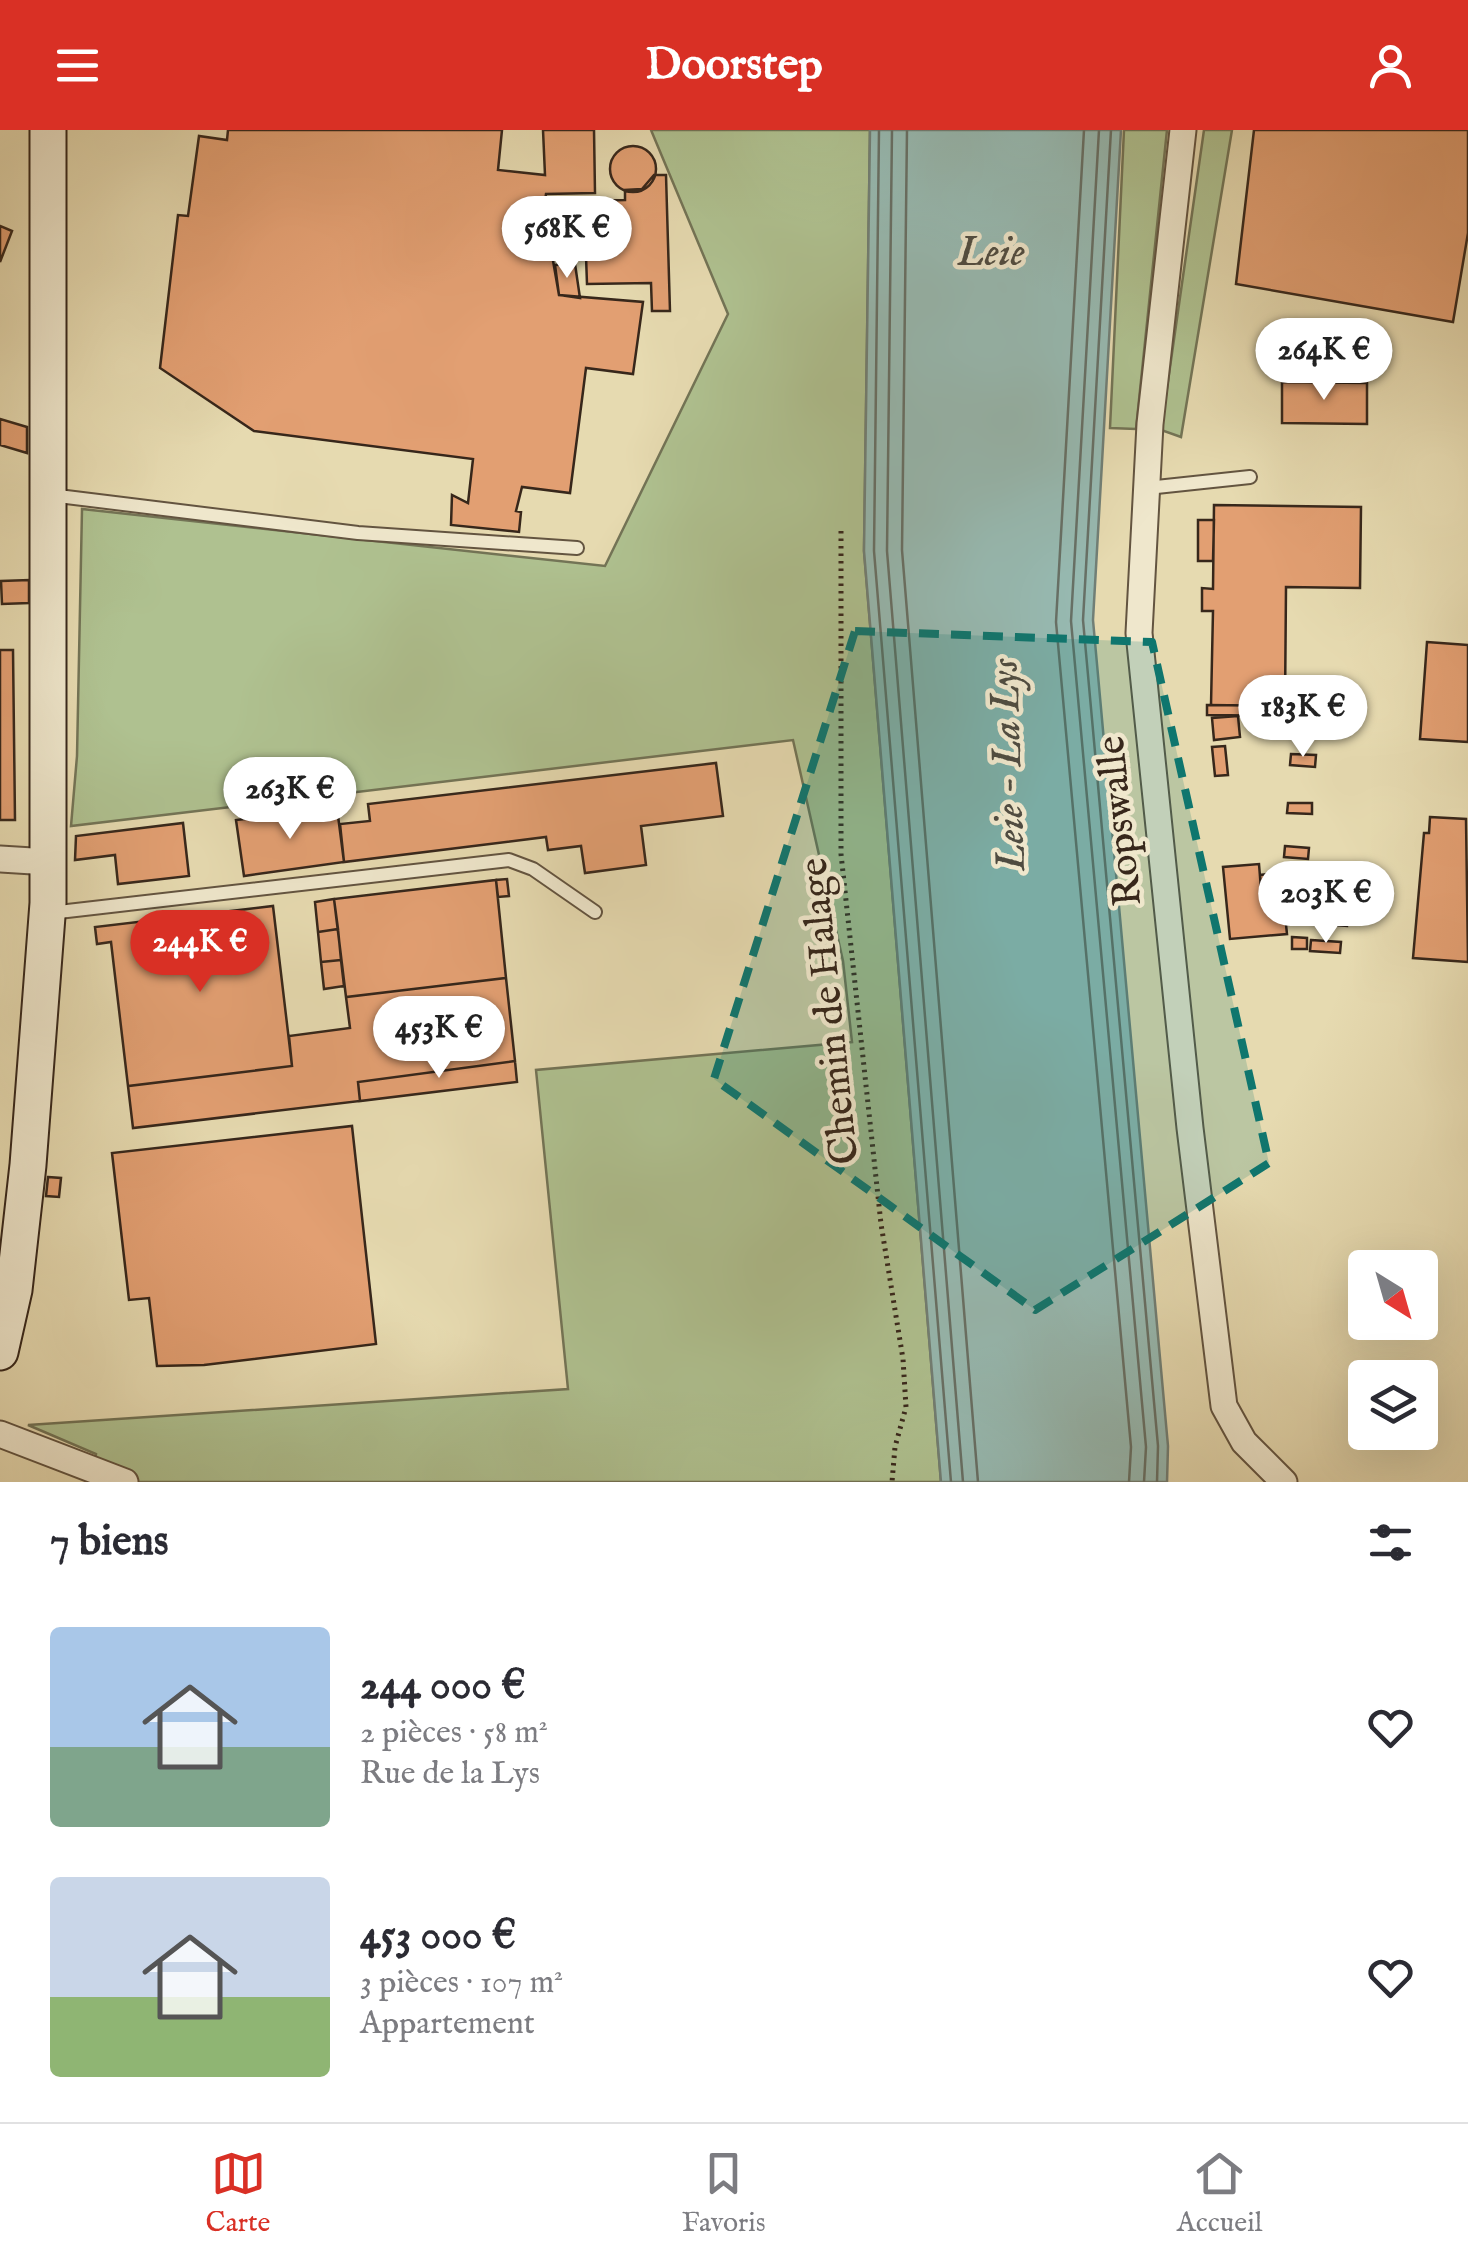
<!DOCTYPE html>
<html lang="fr">
<meta charset="utf-8">
<style>
body{margin:0;font-family:"IM FELL English",serif;background:#f2f2f3;color:#2b2b33;height:100vh;display:flex;flex-direction:column;font-size:38px;white-space:nowrap}
*{box-sizing:border-box;margin:0}
p{font-size:32px;color:#7c7c81}
.icon{flex:none;width:55px;height:55px;fill:none;stroke:currentColor;stroke-width:2;stroke-linecap:round;stroke-linejoin:round}
.map{position:relative;height:1352px;overflow:hidden}
.details{display:flex;flex-direction:column;background:#fff;flex:1}
.details>*{flex:none}
.needle{width:65px;rotate:143deg}
.buttons{position:absolute;left:1348px;top:1120px;display:grid;gap:20px}
.buttons a{display:grid;place-items:center;width:90px;height:90px;border-radius:10px;background:#fff;box-shadow:0 10px 40px #0002;font-size:50px}
.price{position:absolute;translate:-50% -85px;padding:0 22px;border-radius:35px;background:#fff;color:#222;font-size:32px;line-height:65px;filter:drop-shadow(0 2px 5px #0008)}
.price::after{content:'';position:absolute;left:50%;top:60px;width:30px;height:22px;margin-left:-15px;background:inherit;clip-path:polygon(0 0,100% 0,50% 100%)}
.price.selected{background:#d93025;color:#fff}
ul{padding:0;list-style:none}
li{display:flex;align-items:center;gap:30px;height:250px;padding:0 50px}
li span{display:grid;place-items:center;flex:none;width:280px;height:200px;border-radius:10px;color:#555}
li>.icon{margin-inline-start:auto}
span .icon{width:120px;height:120px;fill:#fffc;stroke-width:1}
li b{font-size:42px}
h2{display:flex;justify-content:space-between;align-items:center;height:120px;padding:0 50px;font-size:42px}
header{display:flex;justify-content:space-between;align-items:center;height:130px;padding:0 50px;background:#d93025;color:#fff;font-size:45px;font-weight:700}
.tab-bar{display:flex;justify-content:space-around;align-items:center;height:140px;border-top:2px solid #e1e1e2;background:#fff;font-size:28px;color:#7c7c81}
.tab-bar a{display:grid;justify-items:center;gap:5px}
.tab-bar .selected{color:#d93025}
.map>svg:first-child{display:block}
</style>
<header><svg class="icon" aria-label="menu" viewBox="0 0 24 24"><path d="M4 6h16M4 12h16M4 18h16"/></svg>Doorstep<svg class="icon" aria-label="person" viewBox="0 0 24 24"><circle cx="12" cy="8" r="4"/><path d="M4 21q1-7 8-7t8 7"/></svg></header>
<div class="map">
<svg width="1468" height="1352" viewBox="0 0 1468 1352">
<rect width="100%" height="100%" fill="#e6dab0"/>
<filter id="stains"><feTurbulence type="fractalNoise" baseFrequency=".002" numOctaves="4"/><feColorMatrix values="0 0 0 0 .2 0 0 0 0 .09 0 0 0 0 .02 0 0 0 .5 -.17"/></filter>
<radialGradient id="worn" r=".72"><stop offset=".6" stop-color="#630" stop-opacity="0"/><stop offset="1" stop-color="#630" stop-opacity=".3"/></radialGradient>
<!-- green -->
<path fill="#afc190" stroke="#737456" stroke-width="2.5" d="M651,0H870L864,421L941,1352H92L96,1324L28,1295L568,1259L536,940L852,912L843,831L793,610L71,696L77,626L82,379L605,436L728,184Z
M1124,0H1167L1136,299L1110,298Z
M1204,0H1232L1181,307L1161,300Z"/>
<!-- water -->
<path fill="#97bab2" stroke="#717f76" stroke-width="2.5" d="M870,0H1121L1093,490L1168,1316L1167,1352H941L864,421Z"/>
<g fill="none" stroke-linecap="round" stroke-linejoin="round">
<!-- shore -->
<path stroke="#677066" stroke-width="2.5" d="M879,0L874,421L951,1352
M892,0L887,421L963,1352
M907,0L902,420L978,1352
M1084,0L1056,492L1131,1317L1129,1352
M1099,0L1071,491L1146,1317L1144,1352
M1111,0L1083,490L1158,1316L1157,1352"/>
</g>
<!-- building -->
<path fill="#e29f72" stroke="#37271b" stroke-width="2.5" d="M228,0H502L498,40L545,45L543,0H594L595,63L546,64L544,79L559,165L643,172L633,244L586,238L570,363L522,357L516,381L521,382L519,402L451,395L452,365L468,373L473,329L254,301L160,238L178,85L188,86L199,6L227,10Z
M1254,0H1468V103L1453,192L1236,154Z
M610 39a23 23 0 1 1 46 0a23 23 0 1 1-46 0Z
M654,45H666L670,181H652L651,153L587,154L584,71L625,70V60L642,59Z
M0,96L12,101L0,132Z
M575,134L580,168L559,165L555,135Z
M1282,252L1367,253V294L1282,293Z
M0,289L27,297V323L0,315Z
M1214,375L1361,377L1360,458L1286,457L1285,576L1211,575L1213,481H1202V458L1213,459Z
M1198,390H1214L1213,431H1198Z
M29,450V473L2,474L1,451Z
M1427,512L1468,515V612L1420,609Z
M0,520H13L15,690H0Z
M1207,575L1285,576V586L1207,585Z
M1238,586L1240,607L1214,610L1212,588Z
M1225,616L1228,645L1215,646L1212,617Z
M1291,624L1316,625L1315,637L1290,635Z
M716,633L723,686L641,696L646,735L585,743L581,716L548,720L546,707L344,732L340,694L370,691L368,674Z
M1288,673H1312V684L1287,683Z
M337,678L344,732L244,746L236,690Z
M1430,687L1466,689L1468,832L1413,828L1424,703H1429Z
M183,693L189,746L118,754L115,725L75,730L76,706Z
M1285,716L1309,718L1308,729L1284,727Z
M1259,734L1261,759L1282,757L1287,804L1230,809L1223,737Z
M1281,743L1282,757L1261,759L1260,745Z
M507,749L509,766L498,767L496,750Z
M496,750L506,848L346,867L334,769Z
M334,769L338,799L318,802L315,772Z
M273,776L292,936L128,956L111,812L97,814L95,797Z
M1323,784L1348,785L1347,796L1323,794Z
M338,799L341,830L321,832L318,802Z
M1292,807L1307,808V819H1292Z
M1311,810L1341,812L1340,823L1310,821Z
M341,830L344,856L324,859L321,832Z
M506,848L515,931L358,952L360,971L133,998L128,956L292,936L289,906L350,898L346,867Z
M515,931L517,952L360,971L358,952Z
M352,996L376,1214L204,1235L157,1236L149,1168L129,1170L112,1023Z
M48,1047L61,1048L59,1067L46,1066Z"/>
<g fill="none" stroke-linecap="round" stroke-linejoin="round">
<!-- lane casing -->
<g stroke="#635440" stroke-width="16">
<path id="lane" d="M1147,358L1250,347
M50,365L358,403L577,418
M50,783L509,730L533,739L595,782"/>
</g>
<!-- street casing -->
<g stroke="#635440" stroke-width="29">
<path id="street" d="M1183,0L1150,294L1139,503L1190,998L1224,1276L1244,1312L1284,1352
M0,729L49,732
M0,1304L125,1352"/>
</g>
<!-- secondary casing -->
<g stroke="#37271b" stroke-width="39">
<path id="secondary" d="M0,1222L14,1160L28,1035L48,773V0"/>
</g>
<!-- path -->
<path stroke="#37271b" stroke-width="5" stroke-dasharray="2.5 5" stroke-linecap="butt" d="M841,401V724L881,1094L903,1229L906,1277L895,1317L892,1352"/>
<!-- lane -->
<use href="#lane" stroke="#efe7cc" stroke-width="12"/>
<!-- street -->
<use href="#street" stroke="#efe7cc" stroke-width="25"/>
<!-- secondary -->
<use href="#secondary" stroke="#efe7cc" stroke-width="35"/>
</g>
<!-- marked area -->
<path fill="#0f766e" fill-opacity="0.2" stroke="#0f766e" stroke-width="8" stroke-dasharray="20 12" stroke-linejoin="round" d="M855,501L1152,512L1269,1033L1035,1180L714,949Z"/>
<g text-anchor="middle" dominant-baseline="central" stroke-width="9" stroke-linejoin="round" paint-order="stroke">
<!-- street labels -->
<g font-size="40" fill="#37271b" stroke="#efe7cc">
<text transform="translate(1121 691) rotate(-96)">Ropswalle</text>
<text transform="translate(831 881) rotate(-96)">Chemin de Halage</text>
</g>
<!-- water labels -->
<g font-size="42" font-style="italic" fill="#4f4c41" stroke="#efe7cc">
<text x="991" y="123">Leie</text>
<text transform="translate(1009 635) rotate(-92)">Leie - La Lys</text>
</g>
</g>
<rect width="100%" height="100%" filter="url(#stains)"/>
<rect width="100%" height="100%" fill="url(#worn)"/>
</svg>
<div class="buttons">
<a><svg class="needle" viewBox="-14 -14 28 28"><path d="M0-13l5 13h-10z" fill="#e53935"/><path d="M0 13l5-13h-10z" fill="#7c7c81"/></svg></a>
<a><svg class="icon" aria-label="layers" viewBox="0 0 24 24"><path d="M12 4l9 5-9 5-9-5zM3 14l9 5 9-5"/></svg></a>
</div>
<b class="price" style="left:567px;top:151px">568K €</b>
<b class="price" style="left:1324px;top:273px">264K €</b>
<b class="price" style="left:1303px;top:630px">183K €</b>
<b class="price" style="left:290px;top:712px">263K €</b>
<b class="price" style="left:1326px;top:816px">203K €</b>
<b class="price selected" style="left:200px;top:865px">244K €</b>
<b class="price" style="left:439px;top:951px">453K €</b>
</div>
<section class="details">
<h2>7 biens<svg class="icon" aria-label="filters" viewBox="0 0 24 24"><path d="M4 7h16M4 17h16"/><circle cx="9" cy="7" r="2"/><circle cx="15" cy="17" r="2"/></svg></h2>
<ul>
<li><span style="background:linear-gradient(#a9c7e8 60%,#7fa58c 0)"><svg class="icon" aria-label="home" viewBox="0 0 24 24"><path d="M3 11l9-7 9 7M6 9v11h12V9"/></svg></span><div><b>244 000 €</b><p>2 pièces · 58 m²</p><p>Rue de la Lys</p></div><svg class="icon" aria-label="heart" viewBox="0 0 24 24"><path d="M12 20l-8-8c-3-5 5-10 8-4 3-6 11-1 8 4z"/></svg></li>
<li><span style="background:linear-gradient(#c9d6e8 60%,#8fb573 0)"><svg class="icon" aria-label="home" viewBox="0 0 24 24"><path d="M3 11l9-7 9 7M6 9v11h12V9"/></svg></span><div><b>453 000 €</b><p>3 pièces · 107 m²</p><p>Appartement</p></div><svg class="icon" aria-label="heart" viewBox="0 0 24 24"><path d="M12 20l-8-8c-3-5 5-10 8-4 3-6 11-1 8 4z"/></svg></li>
</ul>
</section>
<nav class="tab-bar">
<a class="selected"><svg class="icon" aria-label="map" viewBox="0 0 24 24"><path d="M3 6l6-2 6 2 6-2v14l-6 2-6-2-6 2zM9 4v14M15 6v14"/></svg>Carte</a>
<a><svg class="icon" aria-label="saved" viewBox="0 0 24 24"><path d="M7 4h10v16l-5-4-5 4z"/></svg>Favoris</a>
<a><svg class="icon" aria-label="home" viewBox="0 0 24 24"><path d="M3 11l9-7 9 7M6 9v11h12V9"/></svg>Accueil</a>
</nav>
